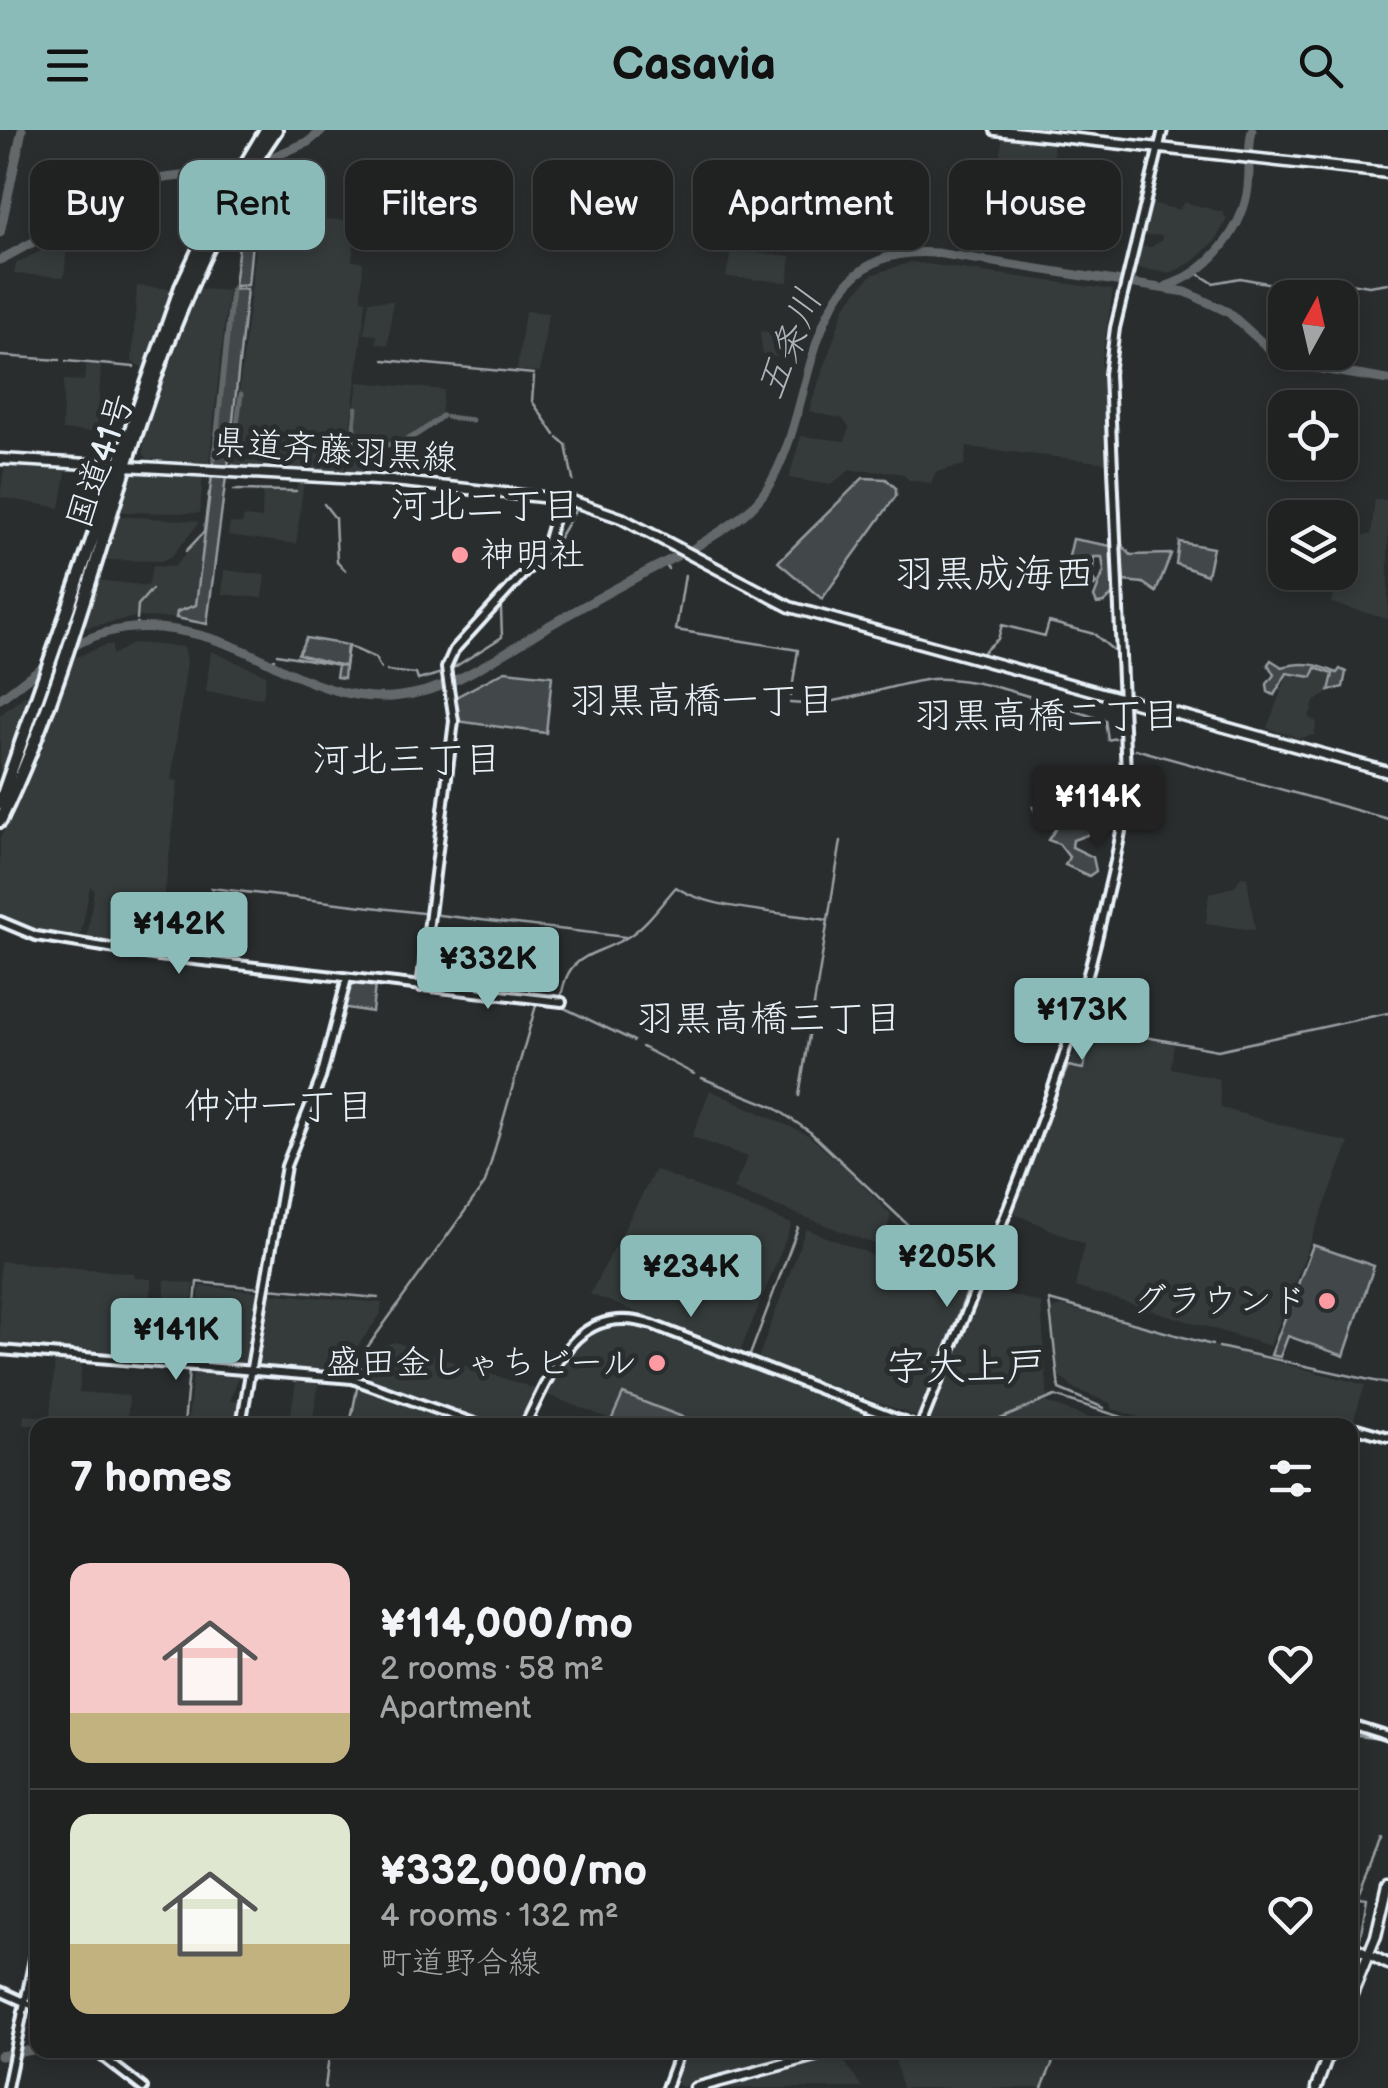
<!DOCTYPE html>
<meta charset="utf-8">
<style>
body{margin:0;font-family:"Balsamiq Sans","Klee One",sans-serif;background:#2d2f2f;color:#f1f3f6;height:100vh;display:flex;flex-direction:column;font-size:38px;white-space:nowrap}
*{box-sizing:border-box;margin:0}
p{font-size:32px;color:#a2a4a5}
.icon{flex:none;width:55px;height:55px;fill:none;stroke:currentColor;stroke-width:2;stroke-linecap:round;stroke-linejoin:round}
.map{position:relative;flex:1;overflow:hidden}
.side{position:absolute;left:30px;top:1288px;width:1328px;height:640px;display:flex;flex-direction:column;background:#202222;border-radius:20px;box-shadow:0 5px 15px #0003,0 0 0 2px #3d3f40}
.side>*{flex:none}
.guide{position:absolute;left:30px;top:30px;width:1330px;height:90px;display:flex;gap:20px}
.needle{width:65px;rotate:8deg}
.fabs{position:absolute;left:1268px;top:150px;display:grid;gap:20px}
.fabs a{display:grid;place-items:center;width:90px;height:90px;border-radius:20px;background:#202222;box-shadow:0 5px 15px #0003,0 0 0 2px #3d3f40;font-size:50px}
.price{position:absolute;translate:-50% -85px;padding:0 22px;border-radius:10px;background:#8bbbb9;color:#111;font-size:32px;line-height:65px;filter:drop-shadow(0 2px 5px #0008)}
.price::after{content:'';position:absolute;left:50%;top:60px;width:30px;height:22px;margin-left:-15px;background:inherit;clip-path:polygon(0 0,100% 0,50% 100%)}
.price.active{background:#222;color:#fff}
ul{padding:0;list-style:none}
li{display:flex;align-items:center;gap:30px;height:250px;padding:0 40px}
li+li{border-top:2px solid #3d3f40}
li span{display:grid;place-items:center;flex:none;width:280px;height:200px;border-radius:20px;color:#555}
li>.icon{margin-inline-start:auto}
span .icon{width:120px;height:120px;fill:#fffc;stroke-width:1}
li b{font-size:42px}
h2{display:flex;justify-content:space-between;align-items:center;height:120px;padding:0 40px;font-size:42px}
.chip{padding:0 35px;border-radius:20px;background:#202222;box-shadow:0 5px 15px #0003,0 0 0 2px #3d3f40;font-size:35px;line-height:90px}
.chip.active{background:#8bbbb9;color:#111}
header{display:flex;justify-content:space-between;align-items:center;height:130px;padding:0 40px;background:#8bbbb9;color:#111;font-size:45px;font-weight:800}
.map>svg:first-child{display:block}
</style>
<header><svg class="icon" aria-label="menu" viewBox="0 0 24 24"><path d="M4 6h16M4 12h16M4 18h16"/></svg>Casavia<svg class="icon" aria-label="search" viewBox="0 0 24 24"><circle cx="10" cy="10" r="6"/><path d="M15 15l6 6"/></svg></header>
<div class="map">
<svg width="1388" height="1958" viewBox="0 0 1388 1958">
<rect width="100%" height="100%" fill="#2a2d2e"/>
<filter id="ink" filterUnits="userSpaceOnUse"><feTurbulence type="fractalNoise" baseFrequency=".01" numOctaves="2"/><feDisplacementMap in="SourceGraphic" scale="20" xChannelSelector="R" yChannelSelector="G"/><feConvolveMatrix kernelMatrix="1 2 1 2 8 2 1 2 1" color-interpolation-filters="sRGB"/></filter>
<g filter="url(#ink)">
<!-- built -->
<path fill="#363a3b" d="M1003,5L1053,11L1054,43L1044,58L1030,63L995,60Z
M120,55L84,74L48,94L54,62L89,63Z
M1184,72L1222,82L1227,89L1215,111L1192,132L1171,143L1136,138L1140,116L1151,117L1162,110V105L1142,106L1150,73L1179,80Z
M260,85L356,91L352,131L363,132L361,168L366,171L344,345L230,338Z
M68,106L64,147L14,144L16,134Z
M731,121L791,126L788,152L726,147Z
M911,132L1113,160L1101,232L1109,333L967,317L964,335L936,342L931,353L909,350L901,343L850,340L830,355L789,348L801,306L845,311L849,297L843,289L809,281L845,176L871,145Z
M137,156L172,159L144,238L132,232Z
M198,159L228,161L209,333L148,329L143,323L145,305Z
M369,171H393L388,215L376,213L377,205L364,204Z
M525,181L548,183L540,242L517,240Z
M760,203L761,201L806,206L800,225L788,227L763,226Z
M86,235L101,236L97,302L62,300L64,250L84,251Z
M358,252L444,260L441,286L416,307L396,316L371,315L360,345H346Z
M5,334L67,337L60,378L0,367Z
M138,341L203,344L200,383L121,382L131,346Z
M298,349L304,350L296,414L228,405L230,393L242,394L244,387L262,389L263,361L296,362Z
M1375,369L1388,370V489L1331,473L1337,454L1350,457L1362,405H1371Z
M119,386L197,391L199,393L172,426L161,431L107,430Z
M206,401L196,476L178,482L176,488L136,487L84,498L98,450L148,456L153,436L174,437Z
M224,440L265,445L262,468L222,464Z
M134,513L184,517L187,531L171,650L178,651L158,821L87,810L94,759L90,756L80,809L21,798L0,788V709L40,625L72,535L76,527L106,515H112V525Z
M211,521L266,545L263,568L206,562Z
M1316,539L1332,544L1327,564L1314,572L1309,588L1317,592L1314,605L1299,608L1267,598L1288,543L1312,548Z
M27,564L12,626L0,654V585Z
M1241,747H1247L1255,800L1206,794L1209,763L1234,757Z
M182,774L211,777L206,825L177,822Z
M1084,898L1174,914L1171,938L1219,949L1221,978L1349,1013L1270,1216L1075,1157L1084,1114L1013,1083Z
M710,960L808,1005L851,1043L891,1085L882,1117L733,1059L748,1027L692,1007Z
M655,1040L792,1094L740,1222L590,1164Z
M806,1099L967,1162L918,1287L758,1229Z
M0,1131L133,1143L134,1148L151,1149L150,1228L0,1214Z
M165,1150L194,1154L187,1229L165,1225Z
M200,1156L261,1162L250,1229L242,1234L193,1230Z
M980,1157L1041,1173L1048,1273L1108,1295H929Z
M266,1163L382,1173L380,1185L355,1220L331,1240L258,1235Z
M1061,1176L1365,1255L1350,1301V1295H1165L1112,1279L1110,1273L1075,1259L1058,1245L1052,1180Z
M632,1196L649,1199L892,1295H706L622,1263L610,1289L548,1265L569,1222L579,1211L605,1197Z
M394,1212L536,1259L521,1295H353L356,1261L379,1217Z
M55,1230L82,1232L79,1262L129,1266L127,1295H23L24,1285L50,1287Z
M193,1242L239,1246L230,1271L243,1272L239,1295H188Z
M296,1252L318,1254L312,1295H289Z
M685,1920H819L682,1957L673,1950Z
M893,1920H1059L1043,1958H902Z
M838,1922L862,1958H709Z"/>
<!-- green -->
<path fill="#424648" stroke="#959ca0" stroke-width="2.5" d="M244,74L255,80L248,155L234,156Z
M233,159H247L228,337L213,336Z
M212,345L226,347L207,494L176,488L177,482L196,475Z
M863,348L886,349L896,358V366L822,469L778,432Z
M1073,409L1111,416L1115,462L1104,473L1097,474L1094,467L1104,441L1102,427H1094L1092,448L1096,454L1087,463L1065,444Z
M1179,412L1213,418L1207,445L1176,434Z
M1120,413L1131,425L1171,424L1156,462L1143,453L1124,451Z
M306,508L347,515L344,548L336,547L338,535L298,524Z
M1271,530L1282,537C1304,531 1317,534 1337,543L1340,539L1346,542L1343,557L1329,561L1333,544L1316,538L1312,547L1287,543L1274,565L1268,562L1267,554L1274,545L1268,534Z
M505,541L552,546L546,603L456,591L454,568Z
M1059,662C1072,670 1101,688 1113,691L1109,697L1093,692L1087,705L1073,710L1072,717L1093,727L1096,741L1089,746L1065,735L1069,727L1059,714L1048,710L1061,691L1036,684L1033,677L1052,672L1051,663Z
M354,852L375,855L372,882L341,877Z
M1313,1115L1374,1136L1344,1226L1288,1206L1280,1227L1271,1225Z
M623,1264L703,1295H609Z"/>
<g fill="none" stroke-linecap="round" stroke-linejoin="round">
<!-- stream -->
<path stroke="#989fa3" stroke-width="2.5" d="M1197,143L1213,153L1240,148L1283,156L1333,150L1369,156L1388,153
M0,226L60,230
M384,230L534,244
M66,231L134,237
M534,247L532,271L555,305
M558,308L566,315L573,350
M234,360L296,361
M324,374L335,388L337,432L345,440
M557,411L576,379
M186,421L204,402L209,363
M665,432L668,439
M685,445L676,500L798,520L791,566
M137,489L138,475L152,459
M137,493V500
M983,522L998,509L1002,495L1045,506L1049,492L1094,504L1113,520
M277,524L345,536L348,516L375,528L381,539
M271,533L274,529
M450,540L502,507L501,479
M387,541L416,544L418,550L442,543
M790,573C835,578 880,557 925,550C974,542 1056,577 1105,590L1108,610L1115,608
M1135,619L1388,689
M211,758L625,807
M560,876L634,911
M642,917L694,944
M702,948L774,977L810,1002L970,1154
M799,966L841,711
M1032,1024L1068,936L1083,939L1093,905L1108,908L1111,901L1218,920L1388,883
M995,1120L1002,1102
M268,1158L378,1168
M1219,1217L1388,1254
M750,1225L798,1098
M1104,1278L1059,1259L1049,1170L1212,1215
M919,1286L967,1162
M184,1295L197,1152L260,1158
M350,1295L364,1222L485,1053L537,872L560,876C565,822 589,829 626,808C645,797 661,774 676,757C709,780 785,782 826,790
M986,1295L1055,1266L1147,1295
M1350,1605L1388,1610
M1359,1814L1367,1768L1358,1767L1382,1710
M1354,1822L1357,1838
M325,1958L329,1926L404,1920
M1042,1958L1058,1920"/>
<!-- canal -->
<path stroke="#63686b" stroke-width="5" d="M447,287L472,290
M352,316L356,278
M372,316C403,316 419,305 442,286
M234,317L241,264
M214,330L232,160"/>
<!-- river -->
<path stroke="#63686b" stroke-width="9" d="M0,103L22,0
M0,130L148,50L247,38L308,12L323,0
M1167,156C1206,143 1239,105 1247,64C1251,43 1247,21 1252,0
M694,418C721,401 748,387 766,360C822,277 795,111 936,123L1186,162L1228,182L1285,233L1388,250
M0,569C24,551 48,531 74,516C136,480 212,503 270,533C308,553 350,570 393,567C453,562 499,525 550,495C592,471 634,448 677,426
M0,1926L38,1919"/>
<!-- minor casing -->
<g stroke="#e8f1f8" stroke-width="14">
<path id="minor" d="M0,791L36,806L159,826L562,872
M421,857L454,591L446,538L454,520L545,420L560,368
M0,1220L352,1249L480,1295
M241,1295L286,1036L321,948L347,848
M525,1295C553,1240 575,1170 653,1195L912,1295
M921,1295C988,1125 1065,957 1104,779C1114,734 1127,689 1126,644L1109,244L1115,198L1163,0
M1357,1298L1388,1307
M1350,1594L1388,1606
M0,1861L38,1878
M94,1920L143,1958
M7,1958L38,1810
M666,1958L680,1920"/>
</g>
<!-- major casing -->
<g stroke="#e8f1f8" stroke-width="15">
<path id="major" d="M995,0L1388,43
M0,329L393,351L569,370L621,388L790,477L1388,642
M1350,1815L1388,1834
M1350,1869L1376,1806L1388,1754
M695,1958L837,1920
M1316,1958L1330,1920"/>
</g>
<!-- highway casing -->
<g stroke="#e8f1f8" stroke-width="18">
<path id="highway" d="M0,673L181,157L214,87L266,0
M0,691C108,468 133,206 276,0"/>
</g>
<!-- minor -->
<use href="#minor" stroke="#2a2d2e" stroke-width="6"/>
<!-- major -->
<use href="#major" stroke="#2a2d2e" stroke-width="8"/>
<!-- highway -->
<use href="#highway" stroke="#2a2d2e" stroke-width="10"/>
</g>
</g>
<!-- markers -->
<g fill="#ff9aa2" stroke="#2a2d2e" stroke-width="4">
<circle cx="460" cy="425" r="10"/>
<circle cx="1327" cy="1171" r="10"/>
<circle cx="657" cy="1233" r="10"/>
</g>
<g text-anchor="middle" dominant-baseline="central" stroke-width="10" stroke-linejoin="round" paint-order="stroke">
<!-- street labels -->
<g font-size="35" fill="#e8f1f8" stroke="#2a2d2e">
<text transform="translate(335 321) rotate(4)">県道斉藤羽黒線</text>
<text transform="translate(101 331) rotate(-71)">国道41号</text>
</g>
<!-- poi labels -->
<g font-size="35" fill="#e8f1f8" stroke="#2a2d2e" text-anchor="end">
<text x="480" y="425" text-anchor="start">神明社</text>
<text x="1307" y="1171">グラウンド</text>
<text x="637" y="1233">盛田金しゃちビール</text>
</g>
<!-- water labels -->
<g font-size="38" font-style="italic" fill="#acb3b9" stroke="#2a2d2e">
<text transform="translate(790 214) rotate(-68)">五条川</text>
</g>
<!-- neighbourhood labels -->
<g font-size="38" fill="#e8f1f8" stroke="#2a2d2e">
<text x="485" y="376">河北二丁目</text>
<text x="702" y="571">羽黒高橋一丁目</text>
<text x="1047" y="586">羽黒高橋二丁目</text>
<text x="407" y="630">河北三丁目</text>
<text x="769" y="889">羽黒高橋三丁目</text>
<text x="279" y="977">仲沖一丁目</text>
</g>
<!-- quarter labels -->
<g font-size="40" fill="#e8f1f8" stroke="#2a2d2e">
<text x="994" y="445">羽黒成海西</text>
<text x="966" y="1238">字大上戸</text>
</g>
</g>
</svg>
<div class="fabs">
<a><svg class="needle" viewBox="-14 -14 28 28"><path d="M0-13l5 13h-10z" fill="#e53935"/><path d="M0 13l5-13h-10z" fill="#a2a4a5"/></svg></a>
<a><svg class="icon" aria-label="locate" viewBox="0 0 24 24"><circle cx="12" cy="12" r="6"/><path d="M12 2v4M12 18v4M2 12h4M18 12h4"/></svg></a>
<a><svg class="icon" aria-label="layers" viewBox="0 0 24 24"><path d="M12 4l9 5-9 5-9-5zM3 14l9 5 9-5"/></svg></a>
</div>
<b class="price active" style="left:1098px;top:720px">¥114K</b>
<b class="price" style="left:179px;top:847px">¥142K</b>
<b class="price" style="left:488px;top:882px">¥332K</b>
<b class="price" style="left:1082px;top:933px">¥173K</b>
<b class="price" style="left:947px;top:1180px">¥205K</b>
<b class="price" style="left:691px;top:1190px">¥234K</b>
<b class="price" style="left:176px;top:1253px">¥141K</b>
<div class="guide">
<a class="chip">Buy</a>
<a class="chip active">Rent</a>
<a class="chip">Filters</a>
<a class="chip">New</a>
<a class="chip">Apartment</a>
<a class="chip">House</a>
</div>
<section class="side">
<h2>7 homes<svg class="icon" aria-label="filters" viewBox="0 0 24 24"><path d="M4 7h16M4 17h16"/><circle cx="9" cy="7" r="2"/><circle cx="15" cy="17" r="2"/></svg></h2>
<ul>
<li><span style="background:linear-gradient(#f6c9c9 75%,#c2b280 0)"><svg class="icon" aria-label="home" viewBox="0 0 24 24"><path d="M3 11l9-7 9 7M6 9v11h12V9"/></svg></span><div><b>¥114,000/mo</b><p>2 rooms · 58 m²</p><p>Apartment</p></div><svg class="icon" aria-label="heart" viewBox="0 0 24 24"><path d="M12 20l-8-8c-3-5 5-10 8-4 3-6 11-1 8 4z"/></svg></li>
<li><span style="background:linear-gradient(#dfe7d0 65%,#c2b280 0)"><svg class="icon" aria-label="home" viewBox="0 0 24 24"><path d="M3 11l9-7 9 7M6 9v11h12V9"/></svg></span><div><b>¥332,000/mo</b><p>4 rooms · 132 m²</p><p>町道野合線</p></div><svg class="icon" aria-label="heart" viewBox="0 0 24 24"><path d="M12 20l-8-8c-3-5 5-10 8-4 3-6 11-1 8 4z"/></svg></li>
</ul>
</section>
</div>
